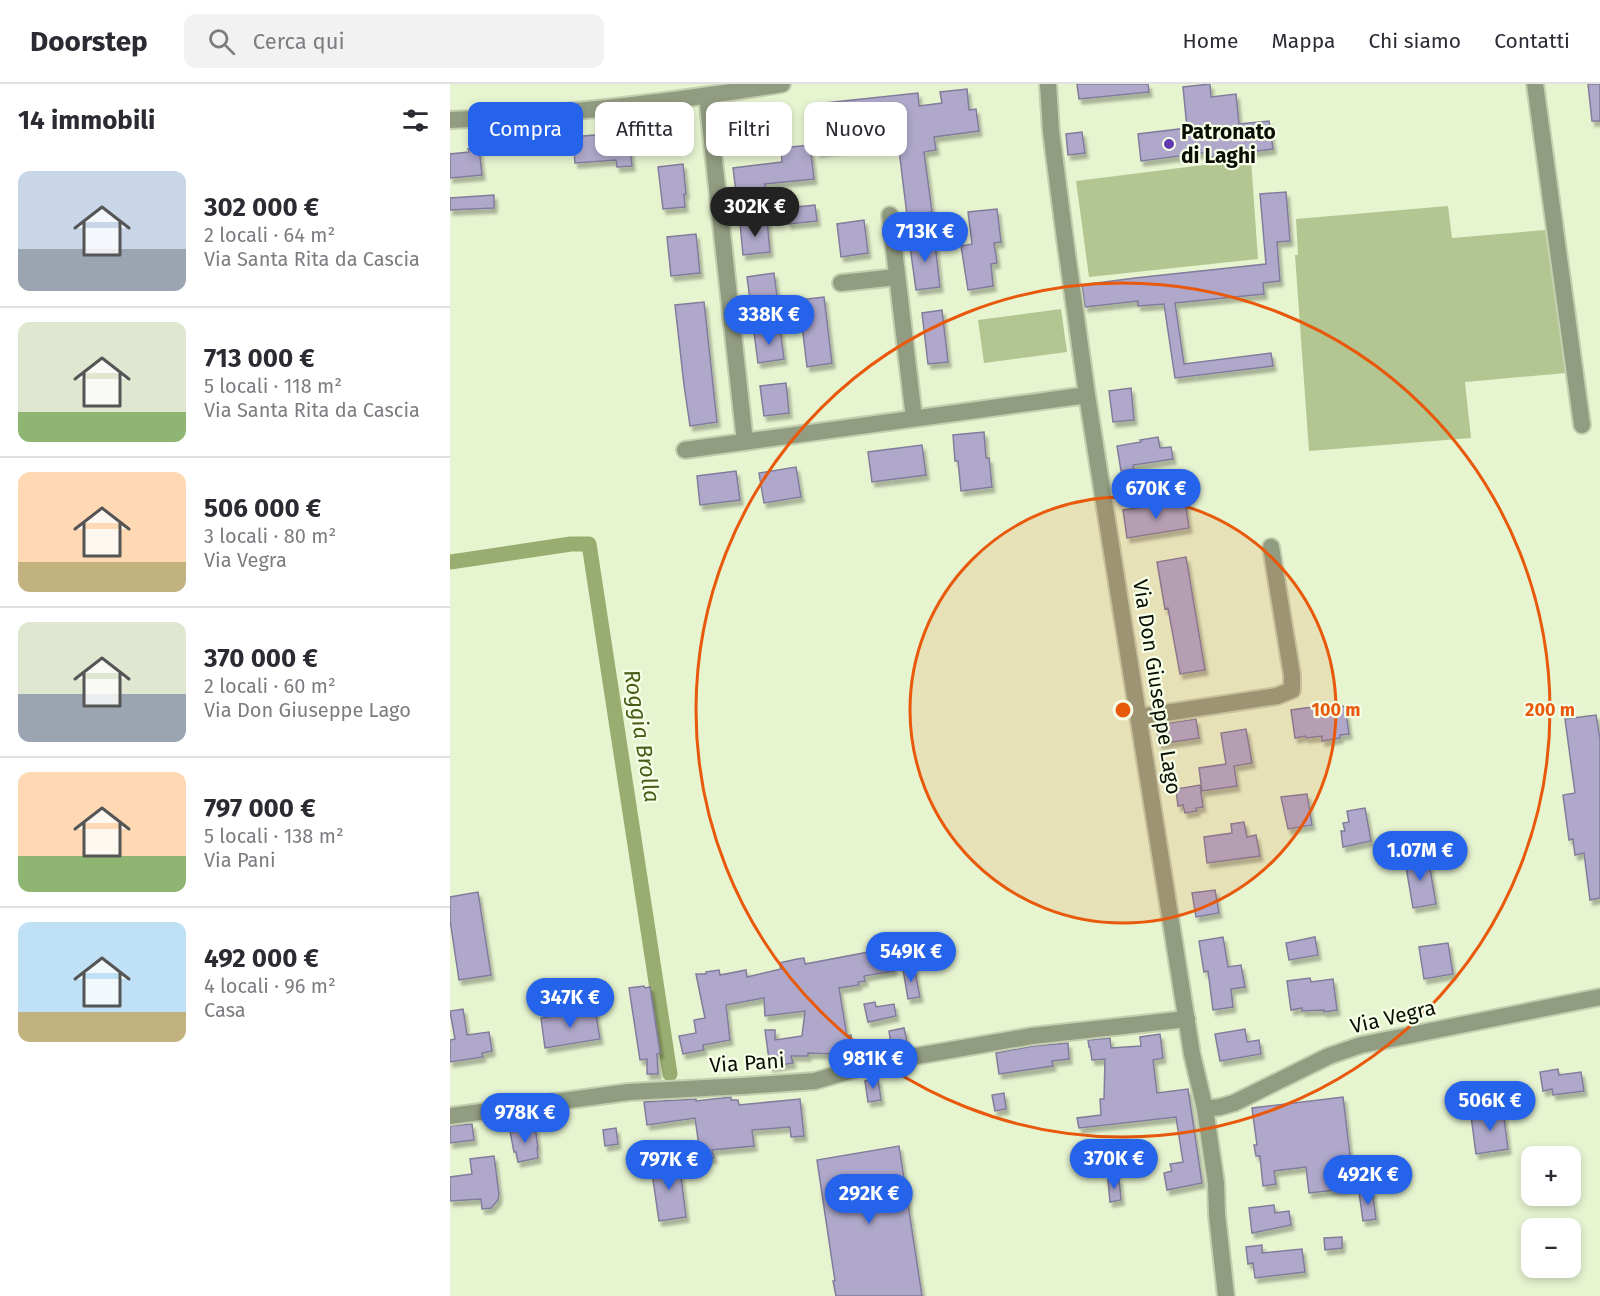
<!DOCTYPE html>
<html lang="it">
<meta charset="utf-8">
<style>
body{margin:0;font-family:"Fira Sans",sans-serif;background:#f2f2f3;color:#2b2b33;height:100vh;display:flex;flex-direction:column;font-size:22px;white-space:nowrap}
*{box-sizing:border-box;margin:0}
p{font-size:20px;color:#7c7c81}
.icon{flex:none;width:33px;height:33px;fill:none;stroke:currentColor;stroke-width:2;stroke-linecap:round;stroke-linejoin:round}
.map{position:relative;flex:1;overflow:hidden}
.details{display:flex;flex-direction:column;background:#fff;width:450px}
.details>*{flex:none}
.hud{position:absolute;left:18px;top:18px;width:570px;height:54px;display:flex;gap:12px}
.tools{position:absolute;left:1071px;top:1062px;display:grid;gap:12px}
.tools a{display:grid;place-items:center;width:60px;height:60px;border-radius:12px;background:#fff;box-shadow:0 3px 9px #0003;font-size:30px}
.price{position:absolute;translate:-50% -51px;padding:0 14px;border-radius:21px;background:#2563eb;color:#fff;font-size:20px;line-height:39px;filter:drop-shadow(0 2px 3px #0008)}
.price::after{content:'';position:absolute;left:50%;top:36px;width:18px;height:14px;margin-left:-9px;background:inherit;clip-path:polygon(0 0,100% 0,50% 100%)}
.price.current{background:#222;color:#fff}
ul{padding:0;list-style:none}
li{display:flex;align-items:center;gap:18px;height:150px;padding:0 18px}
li+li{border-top:2px solid #e1e1e2}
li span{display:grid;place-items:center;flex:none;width:168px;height:120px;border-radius:12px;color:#555}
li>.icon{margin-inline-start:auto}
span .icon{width:72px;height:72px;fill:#fffc;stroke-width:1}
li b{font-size:26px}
h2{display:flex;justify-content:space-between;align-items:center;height:72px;padding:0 18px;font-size:26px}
.chip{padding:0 21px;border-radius:12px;background:#fff;box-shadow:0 3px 9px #0003;font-size:21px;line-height:54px}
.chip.current{background:#2563eb;color:#fff}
header{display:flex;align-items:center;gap:36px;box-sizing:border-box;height:84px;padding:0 30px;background:#fff;border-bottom:2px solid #e1e1e2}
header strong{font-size:28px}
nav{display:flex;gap:33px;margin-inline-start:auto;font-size:21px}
.search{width:420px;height:54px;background:#f2f2f3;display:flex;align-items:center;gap:15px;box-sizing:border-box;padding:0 21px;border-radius:12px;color:#7c7c81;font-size:22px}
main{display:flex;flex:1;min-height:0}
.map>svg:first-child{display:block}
</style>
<header>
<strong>Doorstep</strong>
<div class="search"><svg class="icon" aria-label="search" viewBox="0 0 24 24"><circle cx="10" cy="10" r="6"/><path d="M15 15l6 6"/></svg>Cerca qui</div>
<nav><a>Home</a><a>Mappa</a><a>Chi siamo</a><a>Contatti</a></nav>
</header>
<main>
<section class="details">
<h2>14 immobili<svg class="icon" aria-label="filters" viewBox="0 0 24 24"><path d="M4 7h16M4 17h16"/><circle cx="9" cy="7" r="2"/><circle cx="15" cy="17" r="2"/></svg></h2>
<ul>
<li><span style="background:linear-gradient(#c9d6e8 65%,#9aa5b1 0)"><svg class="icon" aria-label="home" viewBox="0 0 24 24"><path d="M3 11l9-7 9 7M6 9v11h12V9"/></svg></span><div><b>302 000 €</b><p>2 locali · 64 m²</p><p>Via Santa Rita da Cascia</p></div></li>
<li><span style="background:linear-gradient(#dfe7d0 75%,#8fb573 0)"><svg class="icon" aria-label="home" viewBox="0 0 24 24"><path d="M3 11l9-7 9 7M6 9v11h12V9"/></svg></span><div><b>713 000 €</b><p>5 locali · 118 m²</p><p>Via Santa Rita da Cascia</p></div></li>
<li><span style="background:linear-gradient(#ffd9b3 75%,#c2b280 0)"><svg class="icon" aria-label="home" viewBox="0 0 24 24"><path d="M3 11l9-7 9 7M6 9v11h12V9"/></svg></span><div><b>506 000 €</b><p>3 locali · 80 m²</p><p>Via Vegra</p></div></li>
<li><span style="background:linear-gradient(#dfe7d0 60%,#9aa5b1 0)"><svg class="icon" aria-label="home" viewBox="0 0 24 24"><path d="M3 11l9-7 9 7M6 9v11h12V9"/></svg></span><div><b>370 000 €</b><p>2 locali · 60 m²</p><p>Via Don Giuseppe Lago</p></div></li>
<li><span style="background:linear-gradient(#ffd9b3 70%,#8fb573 0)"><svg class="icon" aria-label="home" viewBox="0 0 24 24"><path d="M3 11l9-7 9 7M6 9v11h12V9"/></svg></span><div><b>797 000 €</b><p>5 locali · 138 m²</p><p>Via Pani</p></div></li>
<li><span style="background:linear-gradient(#bfe0f5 75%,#c2b280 0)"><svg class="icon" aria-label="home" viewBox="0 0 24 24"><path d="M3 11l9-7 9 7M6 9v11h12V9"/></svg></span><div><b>492 000 €</b><p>4 locali · 96 m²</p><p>Casa</p></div></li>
</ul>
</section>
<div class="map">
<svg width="1150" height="1212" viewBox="0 0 1150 1212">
<defs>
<filter id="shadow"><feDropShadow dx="3" dy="5" stdDeviation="1.5" flood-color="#0004"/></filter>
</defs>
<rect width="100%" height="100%" fill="#e7f4d0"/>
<!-- garden -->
<path fill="#b3c692" d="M801,75L808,175L639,193L626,97Z
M998,122L1002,154L1095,146L1116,289L1015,298L1021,354L859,367L845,171H848L846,135Z
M611,225L617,268L534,279L528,236Z"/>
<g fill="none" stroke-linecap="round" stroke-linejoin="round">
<!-- canal -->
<path stroke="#98ad6f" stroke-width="15" d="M0,478L121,460H139L220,990"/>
</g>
<!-- building -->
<path fill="#afa8ca" stroke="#827c9c" stroke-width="1.5" filter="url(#shadow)" d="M627,0H698L699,8L629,15Z
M760,0L761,13L786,10L789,40L819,37L823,65L761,73L760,68L691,77L688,50L737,44L733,3Z
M1138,0H1150V37H1142Z
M517,5L519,26L526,25L529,47L484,53L486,66L474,68L482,128L457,131L448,58L367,68L363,33L376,31L375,19L468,9L469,22L492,19L490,8Z
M299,22V27H304L308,56L284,60L279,27L287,26L286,23Z
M178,44L182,82L167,83L166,76L125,79L123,53L166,49V45Z
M632,48L635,69L618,71L616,50Z
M360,61L364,95L315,100L316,113L287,116L283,84L332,78L331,64Z
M29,64L32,91L0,94V70L19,68L18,65Z
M233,80L236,110H234L235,123L213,125L208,83Z
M836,108L840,157L827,158L830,197L813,199L814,210L725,219L734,280L821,269L823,282L725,294L714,220L688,222V217L635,223L632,201L685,194L816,180L810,110Z
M44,111V124L0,126V114Z
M365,121L367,137L338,140L336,124Z
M547,125L551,158L544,159L547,179L541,180L543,202L518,206L511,162L522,160L518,128Z
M317,136L320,168L293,171L290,139Z
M414,136L418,169L391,173L387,140Z
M246,150L250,189L221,192L217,153Z
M484,151L490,203L466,206L459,155Z
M324,189L328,220L301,223L297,193Z
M374,213L382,279L357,283L349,216Z
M254,218L267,338L240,342L234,301L225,221Z
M492,226L498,278L478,280L472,229Z
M330,245L334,275L308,279L304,248Z
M336,299L339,329L314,332L310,302Z
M681,304L684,336L663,338L659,307Z
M534,348L536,374H539L542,403L511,407L508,377H505L503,351Z
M708,353L710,364L721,363L723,375L683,381L684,385L671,387L667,362L691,358L690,356Z
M472,361L476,391L422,398L418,368Z
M346,383L351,413L314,419L309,389Z
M286,387L290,416L250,421L247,392Z
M735,418L739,444L677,454L673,426Z
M736,473L755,586L730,590L718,524L715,525L707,478Z
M869,622V626L895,622L899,650L890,651V654L872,657V652L856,654L855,652L845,654L841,626Z
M1146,631L1150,655V814L1140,816L1134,769L1125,771L1123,755L1119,756L1113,711L1125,709L1115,635Z
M746,635L749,654L709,660L706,641Z
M796,645L802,679L784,682L787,702L752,707L749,684L776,680L771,649Z
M750,701L753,723L746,724L747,727L735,729L733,721L728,722L726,705Z
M857,710L862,741L838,745L831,713Z
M915,724L921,757L893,763L891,747H895L893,739L899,738L897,727Z
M794,738L797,753L806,751L810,772L757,779L754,753L782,749L781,740Z
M978,773L986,820L963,824L955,777Z
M765,806L769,829L746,833L742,809Z
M28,808L41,891L9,896L0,836V813Z
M773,853L778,883L791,881L795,903L781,905L783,923L763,926L758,887L754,888L749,857Z
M865,853L868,871L839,876L836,859Z
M998,859L1003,890L974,895L969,863Z
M440,864L444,887L414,892L415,897L408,898L409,901L389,904L397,952L401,951L404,968L383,970L358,969V972H341L343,979L320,983L315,946H325V956L352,952L355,927L315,932L314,914L276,921L280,956L253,961L254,966L233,970L229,952L246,949L244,936L255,934L246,890H256V888L269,886L270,891L296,886L297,893L331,885L329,879L347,875L354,874L355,880Z
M464,883L470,913L458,915L453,885Z
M860,894L861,898L883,895L887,926L874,928V926L852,927V924L841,926L837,897Z
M194,902L195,904L200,903L210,969L207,970L208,990H197V975L190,976L179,904Z
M425,918L426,923L444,920L446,932L418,938L414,920Z
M13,925L17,951L39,948L42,967L32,969L33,973L0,978V956L5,955L0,927Z
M145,925L150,955L95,964L91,934Z
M454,944L457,958L441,960L439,947Z
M795,945L797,958L809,956L811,970L770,977L765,950Z
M710,950L713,974L703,976L707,1009L738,1005L752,1099L717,1106L714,1089L722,1087L720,1080L733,1078L726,1033L629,1044L627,1034L651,1031L650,1015H654L655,975L642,976L640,963H639L638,956L660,954L661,964L691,962L690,953Z
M618,959L619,975L602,977L603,982L549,990L546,969L583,962Z
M1108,985L1109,991L1131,988L1134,1007L1103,1011L1102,1005L1093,1007L1090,988Z
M428,995L431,1016L418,1018L415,997Z
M554,1009L556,1025L545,1027L542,1011Z
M281,1013V1016H288L289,1021L350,1015L354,1052L341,1053L340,1043L302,1046L304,1062L262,1066L264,1074L251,1076L245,1034L197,1041L194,1018L246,1015V1017Z
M893,1013L904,1104L859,1109L856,1083L824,1087L826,1100L813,1102L810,1072H806L804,1061H807L802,1024Z
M1053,1027L1058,1065L1026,1070L1021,1032Z
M22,1040L24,1056L0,1059V1042Z
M85,1043L88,1064H87L88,1074L68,1078L66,1068H64L60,1047Z
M166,1044L168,1060L155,1062L153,1046Z
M449,1062L472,1212H386L383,1197H385L367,1076Z
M44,1072L49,1110L48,1116L41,1124L32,1125L31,1115L0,1117V1093L22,1090L20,1075Z
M229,1078L236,1133L209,1137L201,1082Z
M669,1095L671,1116L660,1118L658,1096Z
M922,1106L926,1135L913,1137L909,1108Z
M824,1121L825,1129L839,1127L841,1141L802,1149L799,1124Z
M892,1153V1164L875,1166L874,1154Z
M812,1161V1169L852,1165L855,1188L805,1194L803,1179L798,1180L796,1163Z"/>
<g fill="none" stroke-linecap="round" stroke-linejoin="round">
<!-- street casing -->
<g stroke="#c4cfaf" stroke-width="20">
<path id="street" d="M598,0L601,47L615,155L637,311L742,970L755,1025L766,1099L767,1131L776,1212
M1085,0L1132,341
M257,12L295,358
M0,36C112,31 222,18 332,0
M440,131L464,334
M391,199L447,193
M235,366L637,311
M689,633L827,612L842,606V591L821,463
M755,1025L770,1023L784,1019L879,972L911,961L1150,913
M0,1032L179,1008L294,1002L365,997L426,979L582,952L737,935"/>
</g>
<!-- street -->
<use href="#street" stroke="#929c81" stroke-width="16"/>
</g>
<!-- distance rings -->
<circle cx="673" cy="626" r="213" fill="#e8590c" fill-opacity=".12"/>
<g fill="none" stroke="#e8590c" stroke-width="3">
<circle cx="673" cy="626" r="213"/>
<circle cx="673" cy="626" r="427"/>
</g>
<!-- markers -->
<circle fill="#6339b1" stroke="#f7ffe9" stroke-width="2" cx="719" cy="60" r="6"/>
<g text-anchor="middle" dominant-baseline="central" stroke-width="4.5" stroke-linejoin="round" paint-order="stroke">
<!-- poi labels -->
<g font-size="21" font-weight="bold" fill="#0b0e04" stroke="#f7ffe9" text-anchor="start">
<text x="731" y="48">Patronato<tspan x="731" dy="24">di Laghi</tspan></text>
</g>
<!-- street labels -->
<g font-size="21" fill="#0b0e04" stroke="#f7ffe9">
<text transform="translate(707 603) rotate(81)">Via Don Giuseppe Lago</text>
<text transform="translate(943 933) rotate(-13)">Via Vegra</text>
<text transform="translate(297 979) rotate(-4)">Via Pani</text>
</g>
<!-- water labels -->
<g font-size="22" font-style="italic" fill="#485b17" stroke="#f7ffe9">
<text transform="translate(192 652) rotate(81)">Roggia Brolla</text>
</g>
</g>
<circle cx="673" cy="626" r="9" fill="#e8590c" stroke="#f7ffe9" stroke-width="3"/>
<g font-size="18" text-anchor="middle" font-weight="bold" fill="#e8590c" stroke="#f7ffe9" stroke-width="4.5" stroke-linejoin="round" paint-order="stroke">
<text x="886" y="632">100 m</text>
<text x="1100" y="632">200 m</text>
</g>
</svg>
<div class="tools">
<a>+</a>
<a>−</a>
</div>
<b class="price current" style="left:305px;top:154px">302K €</b>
<b class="price" style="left:475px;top:179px">713K €</b>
<b class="price" style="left:319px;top:262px">338K €</b>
<b class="price" style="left:706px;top:436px">670K €</b>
<b class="price" style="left:970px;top:798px">1.07M €</b>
<b class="price" style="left:461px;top:899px">549K €</b>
<b class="price" style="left:120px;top:945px">347K €</b>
<b class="price" style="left:423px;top:1006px">981K €</b>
<b class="price" style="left:1040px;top:1048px">506K €</b>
<b class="price" style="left:75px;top:1060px">978K €</b>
<b class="price" style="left:664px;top:1106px">370K €</b>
<b class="price" style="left:219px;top:1107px">797K €</b>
<b class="price" style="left:918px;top:1122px">492K €</b>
<b class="price" style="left:419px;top:1141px">292K €</b>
<div class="hud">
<a class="chip current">Compra</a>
<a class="chip">Affitta</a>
<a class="chip">Filtri</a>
<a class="chip">Nuovo</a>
</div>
</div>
</main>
